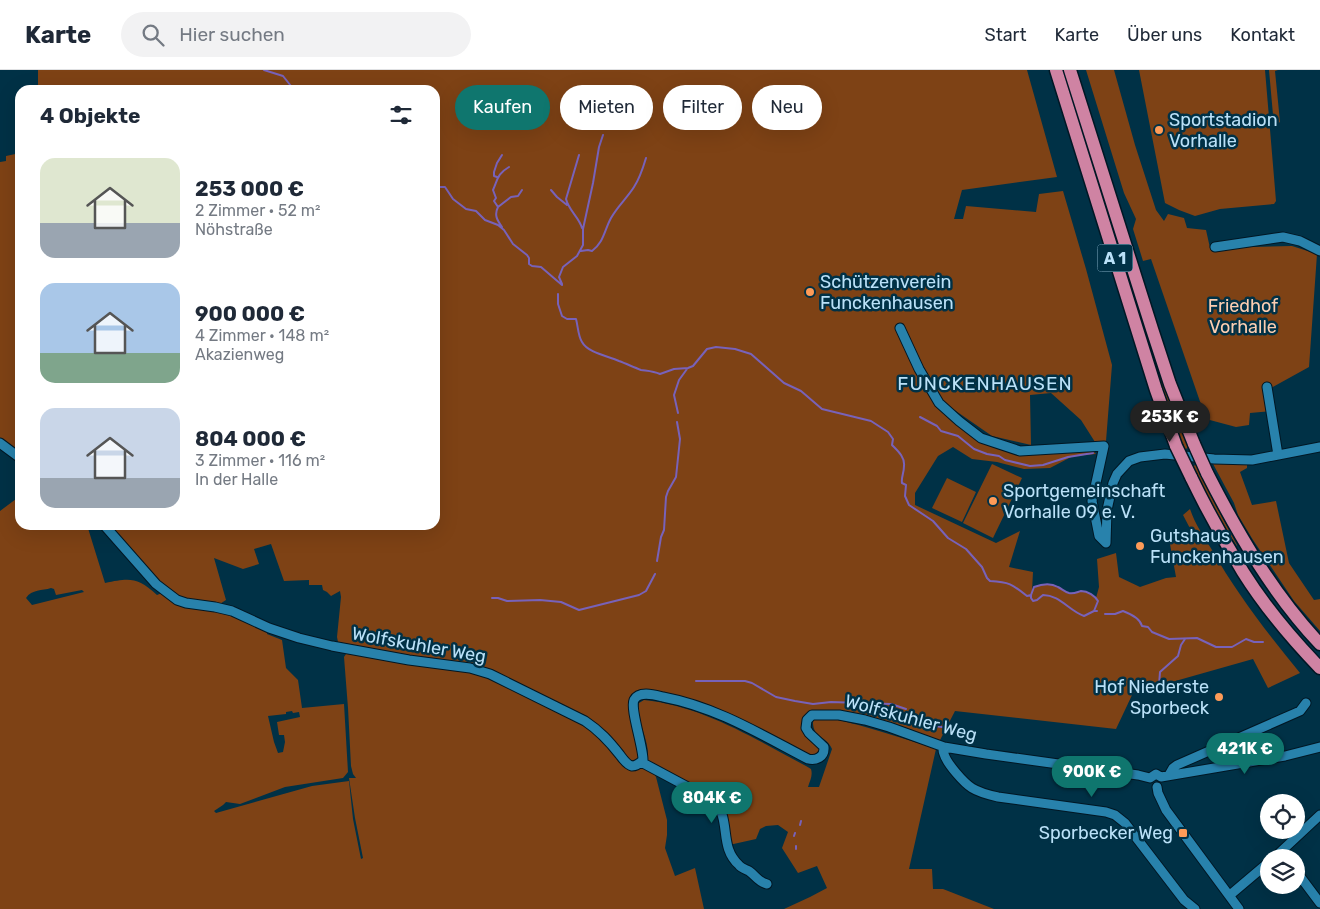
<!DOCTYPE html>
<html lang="de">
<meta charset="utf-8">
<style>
body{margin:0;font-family:Rubik,sans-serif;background:#f2f2f3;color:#1f2937;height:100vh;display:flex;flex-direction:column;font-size:19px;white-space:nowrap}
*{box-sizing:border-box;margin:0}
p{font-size:16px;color:#747a83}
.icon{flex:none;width:28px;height:28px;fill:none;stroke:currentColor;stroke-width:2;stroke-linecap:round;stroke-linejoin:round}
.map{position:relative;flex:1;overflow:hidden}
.sheet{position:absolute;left:15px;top:15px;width:425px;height:445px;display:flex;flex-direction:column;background:#fff;border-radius:15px;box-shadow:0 5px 20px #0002}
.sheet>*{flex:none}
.top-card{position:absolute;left:455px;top:15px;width:475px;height:45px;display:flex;gap:10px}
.fabs{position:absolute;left:1260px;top:724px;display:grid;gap:10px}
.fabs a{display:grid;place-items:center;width:45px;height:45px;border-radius:50%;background:#fff;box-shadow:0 5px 20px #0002;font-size:25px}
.price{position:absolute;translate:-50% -42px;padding:0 11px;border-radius:18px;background:#0f766e;color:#fff;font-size:16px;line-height:32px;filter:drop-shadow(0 1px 2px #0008)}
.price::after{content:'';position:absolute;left:50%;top:30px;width:15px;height:11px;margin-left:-8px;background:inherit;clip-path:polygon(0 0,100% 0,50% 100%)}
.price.current{background:#222;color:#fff}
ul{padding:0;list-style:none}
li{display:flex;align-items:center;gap:15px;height:125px;padding:0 25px}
li span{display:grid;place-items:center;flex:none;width:140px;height:100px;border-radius:15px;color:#555}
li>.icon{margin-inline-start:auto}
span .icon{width:60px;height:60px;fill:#fffc;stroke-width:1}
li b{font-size:21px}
h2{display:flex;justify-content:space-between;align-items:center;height:60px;padding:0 25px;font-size:21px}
.chip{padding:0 18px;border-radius:22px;background:#fff;box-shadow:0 5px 20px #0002;font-size:18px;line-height:45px}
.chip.current{background:#0f766e;color:#fff}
header{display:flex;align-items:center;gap:30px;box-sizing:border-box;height:70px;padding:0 25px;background:#fff;border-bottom:1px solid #e0e1e3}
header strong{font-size:24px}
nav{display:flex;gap:28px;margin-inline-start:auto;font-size:18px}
.search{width:350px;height:45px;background:#f2f2f3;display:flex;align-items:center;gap:12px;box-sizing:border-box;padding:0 18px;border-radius:28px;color:#747a83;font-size:19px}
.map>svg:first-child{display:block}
</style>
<header>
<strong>Karte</strong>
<div class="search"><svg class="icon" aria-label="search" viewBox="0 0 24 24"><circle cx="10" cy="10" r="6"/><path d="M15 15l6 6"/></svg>Hier suchen</div>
<nav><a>Start</a><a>Karte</a><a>Über uns</a><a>Kontakt</a></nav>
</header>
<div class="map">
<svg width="1320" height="839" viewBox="0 0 1320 839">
<rect width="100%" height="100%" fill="#003146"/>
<!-- green -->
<path fill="#7e4215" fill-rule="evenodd" d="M38,0H1027L1057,107L962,120L954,149H963L966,136L1036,142L1039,124L1063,121L1086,199L1112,295L1106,371L1095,372L1081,350L1051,323L1030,325L1031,375L992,366L940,330L938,335L951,349L985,374L1030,385L1091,379L1096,384L1073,386L1050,398L1024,399L997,392L972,389L953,377L938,386L915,423V435L996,473L1020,461L1009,497L1033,502L1032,521C1037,513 1050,513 1058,517C1062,519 1065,522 1069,523C1074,524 1077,522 1081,521C1087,521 1092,525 1096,528L1099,517L1097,489L1116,483L1119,507L1140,517L1166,508L1176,507L1170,474L1194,466L1183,445L1190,439C1195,454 1204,467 1212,480C1237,524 1268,564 1300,603L1268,618L1253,589L1133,623L1116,659L955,641L938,674C914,666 827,630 807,650C802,667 821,667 825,680C822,688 816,691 808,689C789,679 771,670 753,661C738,653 724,645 708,639C693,633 676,629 660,626C653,625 640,621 635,629C627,641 650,677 641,692L646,695C654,675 635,653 639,633L644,630C703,636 755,669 806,696L811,699C813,706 810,710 808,717H819L832,679C826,665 812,669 813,650C829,646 847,652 862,656C887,663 912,671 936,679L909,799H932L933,819H943L994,839H784L810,827L827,818L817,796L798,803L782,778L788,762L778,755L766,756L760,759L756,769L729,775C725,756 728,740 711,727L648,695L651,698L656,707L667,750V765L665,778L675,806L695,798L704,839H0V441L20,426V455H87L105,513C130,508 137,507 157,525L162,523L172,530L184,535L227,543L267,561V564L282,570L286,598L298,610L302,638L344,634L348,702L343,708L285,717L240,734L226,732L223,735L214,741L216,743L312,716L349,711L353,749L361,789L363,788L355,748L349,708H356L353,704L351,696L348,638L344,587L346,584L350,583L397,591L398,584L338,572L337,567L341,527L340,521L331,526L327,522L323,520L322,515H309V510L284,511L271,474L254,479L259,494L243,499L214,488L226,530L215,537L186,533L177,530L156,514L104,455H435V20H38ZM51,518L54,519L56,525L82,520L84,522L32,535L26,528C32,519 42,521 51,518ZM292,641L293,643L299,642L300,647L277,652L279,665H284L285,672L283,682L278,683L274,672L268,646L286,644V642Z
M1063,0H1065L1172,335L1188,378L1185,379L1168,336Z
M1086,0H1114L1135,75L1156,140L1164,151L1168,144L1184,148L1187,158L1206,160L1210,178L1292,176L1317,184L1309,297L1271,318L1273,341L1250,343L1249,355L1236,357L1206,349L1151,189L1143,191L1133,159L1136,149L1124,123Z
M1139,0H1265L1276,131L1274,134L1220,139L1195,146L1179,140L1165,133Z
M1269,0H1278L1275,1L1280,52L1274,56Z
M20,83V388L0,373V92L6,91V86Z
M1212,392L1247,394V398L1240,402L1252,435L1276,431L1289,493L1314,530L1320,529V561L1294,531L1253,470L1238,445L1234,433Z
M992,394L1022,408L993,468L963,453Z
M1196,395L1216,436L1237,475V476C1220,451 1206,424 1193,396Z
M947,408L976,422L962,452L932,438Z"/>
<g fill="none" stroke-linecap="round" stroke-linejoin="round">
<!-- stream -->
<path stroke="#7862b9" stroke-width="2" d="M264,0L283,6L291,16L290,20
M232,20H234
M272,20H273
M313,20L315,17
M579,85L566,129C569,141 579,147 582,158
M497,107L494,106V102L497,93L502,85
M435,117H445L453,129L466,139L476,141L485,150L498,155L504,160L513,174L527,185L529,188V194L532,196L541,197L562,215
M551,120L557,127L567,135
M498,137L511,127L518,126L522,120
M502,157C497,150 494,145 498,137L494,131L496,128L493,120C498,109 497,104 509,97
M581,181L588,180L592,181C604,172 604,161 611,148C617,137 627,128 634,117C640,108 643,98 646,88
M562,214L559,207L563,197L577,186L583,175V159L593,113L599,77L603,65
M558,224V234L562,246L567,249H576C578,256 578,266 582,272C588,283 608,286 619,291C627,294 633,297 641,300C648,301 653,301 660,304L674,299L688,298L693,296L707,279L716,277L735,279L751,284L784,313L801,321L822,339L871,351L888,362L893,369L892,375C898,381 905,387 904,396C904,403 901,407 902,413L906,415L905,426L909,435L933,451L948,468L966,479L982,497L987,508L990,511C1009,512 1012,514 1027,526L1031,525
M678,343L674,325L679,310L687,299
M920,347L937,356L941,361L958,366L974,379L987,384L999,386L1005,390L1030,396L1043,395L1068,387L1093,383
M657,491L661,467L664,460L666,427L668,421L676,407L680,369L677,352
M1031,525L1034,517C1042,514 1051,513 1058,517C1062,519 1065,522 1069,523C1074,524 1077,522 1081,521C1088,521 1095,526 1098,531L1094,541H1097
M1031,525V528L1033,531L1037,530L1043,525C1060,525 1069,541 1084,546L1094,541
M492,528H498L507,531L540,530L561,532L579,540L639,525L646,521L655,504
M1105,544H1115L1123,541C1131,544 1140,548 1142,556L1148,557L1152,562L1169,569L1197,568L1216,577H1232L1246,569L1254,572H1263
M696,611H745L752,613L776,627L795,631L813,634L831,632L891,634L906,639
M1159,615L1160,602L1178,586L1181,575L1185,569
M914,644C932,657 934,657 956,658
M800,755L801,751
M794,766L795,763
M796,776V779"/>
<!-- minor casing -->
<g stroke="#001724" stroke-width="11">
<path id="minor" d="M1215,177L1283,167L1300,171L1320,181
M900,258L919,299L939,333L959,351L981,368L1020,381L1104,376L1092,431L1099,466L1106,473
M1267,317L1278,385
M0,373L20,388
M104,455L156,514L177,530L186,533L215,537L232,541L269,558L299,568L332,576L409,590L470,598L490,604L585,651C600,661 609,671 620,685C623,689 627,695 632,696C637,696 640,693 643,690C643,676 630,639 634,630C639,620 655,625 663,627C716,637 760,664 808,689C816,691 825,687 824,677L809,663L806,658L807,650L812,645H839L865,650L889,657L944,677L986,684L1138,705L1150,708L1156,704L1161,707L1285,686L1320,677
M1106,473L1107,440L1113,413L1117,404L1129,391L1140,387L1165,384L1214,389L1252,390L1320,377
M944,677C943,679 943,682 944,684C947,694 964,713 972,718C980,723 989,725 998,727L1106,742L1115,745L1125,753L1184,830L1195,839
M641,692L714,731C732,750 718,776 739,795C741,798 745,799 749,801C756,806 758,812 767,814
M1169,705L1173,698L1177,695L1300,641L1306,633
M1157,717L1158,723L1166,740L1239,839
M1274,788L1320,745
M1296,801L1320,833
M1230,825L1269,792"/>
</g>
<!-- highway casing -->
<g stroke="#001724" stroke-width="15">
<path id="highway" d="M1056,0L1156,320L1176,376
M1070,0L1152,259L1170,314L1194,374
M1207,403C1238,464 1273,524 1320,574
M1191,407C1207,440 1224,471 1243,502C1265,537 1292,569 1320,598"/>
</g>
<!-- minor -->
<use href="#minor" stroke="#2882ac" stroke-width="9"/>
<!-- highway -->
<use href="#highway" stroke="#cf83a3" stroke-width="12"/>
<!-- highway-bridge casing -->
<g stroke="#001724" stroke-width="15" stroke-linecap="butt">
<path id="highway-bridge" d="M1194,374L1207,403
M1176,376L1191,407"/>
</g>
<!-- highway-bridge -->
<use href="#highway-bridge" stroke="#cf83a3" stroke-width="12"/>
</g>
<!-- markers -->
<g fill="#fe9b58" stroke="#003146" stroke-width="2">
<circle cx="1159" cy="60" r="5"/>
<circle cx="810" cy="222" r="5"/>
<circle cx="993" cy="431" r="5"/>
<circle cx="1140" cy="476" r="5"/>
<circle cx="1219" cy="627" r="5"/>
<rect x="1178" y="758" width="10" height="10" rx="2.5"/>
</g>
<g text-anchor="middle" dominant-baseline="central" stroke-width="5" stroke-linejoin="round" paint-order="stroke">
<!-- shield labels -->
<rect fill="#003146" stroke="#82acc3" stroke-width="1" x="1097.5" y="174.5" width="35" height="27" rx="4"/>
<g font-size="16" font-weight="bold" fill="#bae1f8">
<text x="1115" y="188">A 1</text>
</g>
<!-- poi labels -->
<g font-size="18" fill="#bae1f8" stroke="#003146" text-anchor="start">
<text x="1169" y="50">Sportstadion<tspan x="1169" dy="21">Vorhalle</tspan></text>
<text x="820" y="212">Schützenverein<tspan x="820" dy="21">Funckenhausen</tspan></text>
<text x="1003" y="421">Sportgemeinschaft<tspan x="1003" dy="21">Vorhalle 09 e. V.</tspan></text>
<text x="1150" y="466">Gutshaus<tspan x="1150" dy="21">Funckenhausen</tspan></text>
<text x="1209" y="617" text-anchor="end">Hof Niederste<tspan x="1209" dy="21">Sporbeck</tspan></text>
<text x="1173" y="763" text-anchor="end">Sporbecker Weg</text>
</g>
<!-- park labels -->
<g font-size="18" fill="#fcceb1" stroke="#003146">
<text x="1243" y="236">Friedhof<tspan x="1243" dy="21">Vorhalle</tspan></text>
</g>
<!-- street labels -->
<g font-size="18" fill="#bae1f8" stroke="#003146">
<text transform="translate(419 575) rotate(10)">Wolfskuhler Weg</text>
<text transform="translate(911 648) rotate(15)">Wolfskuhler Weg</text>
</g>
<!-- neighbourhood labels -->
<g font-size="19" letter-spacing="1" fill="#bae1f8" stroke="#003146">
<text x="985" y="313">FUNCKENHAUSEN</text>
</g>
</g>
</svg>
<div class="fabs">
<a><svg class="icon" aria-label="locate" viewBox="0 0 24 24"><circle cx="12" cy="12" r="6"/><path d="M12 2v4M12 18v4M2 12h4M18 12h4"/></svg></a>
<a><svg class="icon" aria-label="layers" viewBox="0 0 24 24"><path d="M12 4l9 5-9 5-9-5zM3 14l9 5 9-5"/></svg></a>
</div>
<b class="price current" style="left:1170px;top:373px">253K €</b>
<b class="price" style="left:1245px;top:705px">421K €</b>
<b class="price" style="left:1092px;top:728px">900K €</b>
<b class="price" style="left:712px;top:754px">804K €</b>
<div class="top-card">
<a class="chip current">Kaufen</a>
<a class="chip">Mieten</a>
<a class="chip">Filter</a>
<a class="chip">Neu</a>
</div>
<section class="sheet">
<h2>4 Objekte<svg class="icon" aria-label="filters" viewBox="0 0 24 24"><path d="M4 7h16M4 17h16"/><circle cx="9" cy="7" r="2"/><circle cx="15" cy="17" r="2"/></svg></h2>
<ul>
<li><span style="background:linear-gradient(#dfe7d0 65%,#9aa5b1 0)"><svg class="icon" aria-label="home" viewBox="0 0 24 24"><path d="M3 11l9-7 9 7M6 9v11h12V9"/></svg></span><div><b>253 000 €</b><p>2 Zimmer · 52 m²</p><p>Nöhstraße</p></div></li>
<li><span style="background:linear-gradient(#a9c7e8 70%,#7fa58c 0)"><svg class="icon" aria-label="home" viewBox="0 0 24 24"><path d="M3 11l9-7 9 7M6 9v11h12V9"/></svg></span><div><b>900 000 €</b><p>4 Zimmer · 148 m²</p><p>Akazienweg</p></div></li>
<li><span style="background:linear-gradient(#c9d6e8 70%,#9aa5b1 0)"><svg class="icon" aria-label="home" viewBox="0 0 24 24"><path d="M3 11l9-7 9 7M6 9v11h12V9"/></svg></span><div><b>804 000 €</b><p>3 Zimmer · 116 m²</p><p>In der Halle</p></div></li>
</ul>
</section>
</div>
